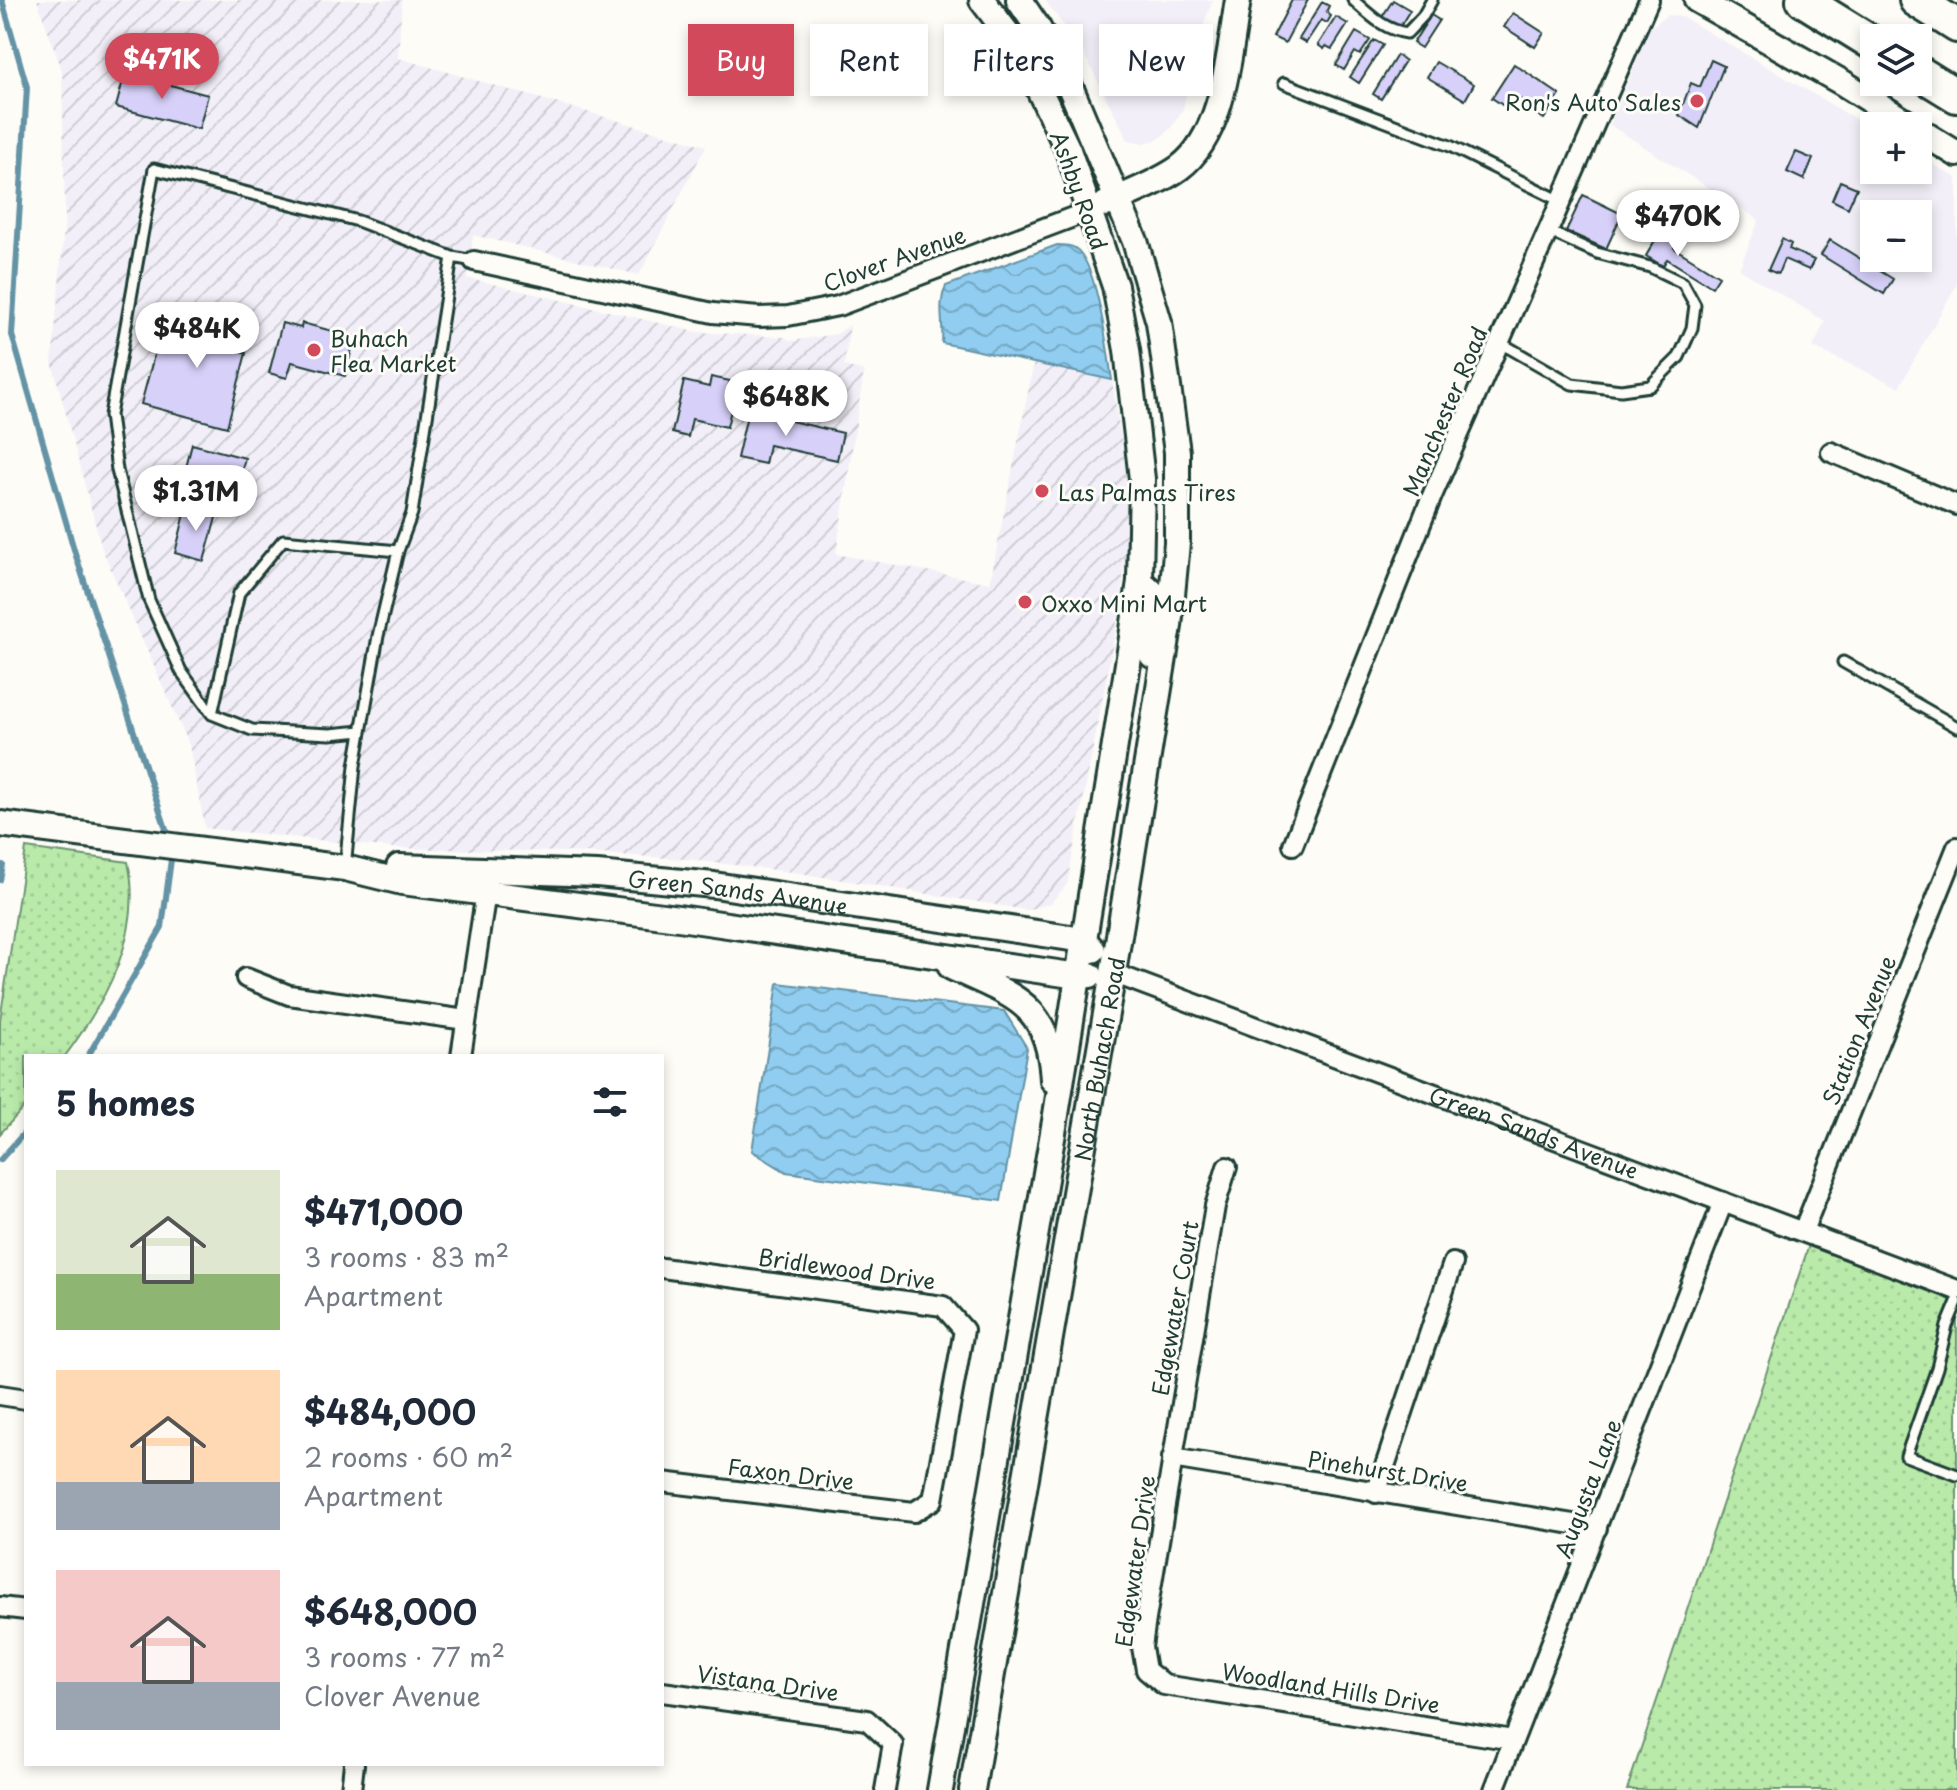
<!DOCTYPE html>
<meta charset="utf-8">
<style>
body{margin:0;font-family:"Playpen Sans",sans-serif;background:#f6f6f7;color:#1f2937;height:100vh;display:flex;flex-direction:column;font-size:30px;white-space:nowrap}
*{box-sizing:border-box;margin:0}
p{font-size:26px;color:#747a83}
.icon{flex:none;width:44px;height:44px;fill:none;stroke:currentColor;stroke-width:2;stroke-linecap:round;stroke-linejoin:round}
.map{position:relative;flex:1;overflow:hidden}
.panel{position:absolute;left:24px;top:1054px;width:640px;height:712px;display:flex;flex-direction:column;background:#fff;border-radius:0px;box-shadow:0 4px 12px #0003}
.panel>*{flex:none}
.banner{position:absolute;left:688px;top:24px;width:760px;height:72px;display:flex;gap:16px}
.controls{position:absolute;left:1860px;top:24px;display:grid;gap:16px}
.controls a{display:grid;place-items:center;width:72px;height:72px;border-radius:0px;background:#fff;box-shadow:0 4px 12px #0003;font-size:40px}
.price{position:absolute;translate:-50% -68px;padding:0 18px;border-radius:28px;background:#fff;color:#222;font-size:26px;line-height:52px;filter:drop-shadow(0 2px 4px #0008)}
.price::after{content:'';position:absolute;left:50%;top:48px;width:24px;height:18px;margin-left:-12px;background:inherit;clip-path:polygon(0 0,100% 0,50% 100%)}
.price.active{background:#d1495b;color:#fff}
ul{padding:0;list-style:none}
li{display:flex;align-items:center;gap:24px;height:200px;padding:0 32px}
li span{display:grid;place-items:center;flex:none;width:224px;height:160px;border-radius:0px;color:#555}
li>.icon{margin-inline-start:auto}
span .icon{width:96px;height:96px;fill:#fffc;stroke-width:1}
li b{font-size:34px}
h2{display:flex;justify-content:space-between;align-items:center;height:96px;padding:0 32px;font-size:34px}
.pill{padding:0 28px;border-radius:0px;background:#fff;box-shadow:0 4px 12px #0003;font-size:28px;line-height:72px}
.pill.active{background:#d1495b;color:#fff}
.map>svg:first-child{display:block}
</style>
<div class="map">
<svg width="1957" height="1790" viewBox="0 0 1957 1790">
<defs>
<pattern id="industrial-furrows" width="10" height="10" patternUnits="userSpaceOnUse" patternTransform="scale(2)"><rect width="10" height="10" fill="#f2eff8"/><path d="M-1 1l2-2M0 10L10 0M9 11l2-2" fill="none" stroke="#cfced5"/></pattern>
<pattern id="grass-dots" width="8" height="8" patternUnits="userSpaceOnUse" patternTransform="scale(2)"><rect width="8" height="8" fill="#b9eaaa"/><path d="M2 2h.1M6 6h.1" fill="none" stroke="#9fca93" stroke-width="1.8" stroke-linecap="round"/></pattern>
<pattern id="water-waves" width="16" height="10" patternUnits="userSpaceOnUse" patternTransform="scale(2)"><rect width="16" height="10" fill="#90cdf0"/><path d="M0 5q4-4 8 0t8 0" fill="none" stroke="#75a8c3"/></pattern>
</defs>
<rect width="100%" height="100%" fill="#fdfcf7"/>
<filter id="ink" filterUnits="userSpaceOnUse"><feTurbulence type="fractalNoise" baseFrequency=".0125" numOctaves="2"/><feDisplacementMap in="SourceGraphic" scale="16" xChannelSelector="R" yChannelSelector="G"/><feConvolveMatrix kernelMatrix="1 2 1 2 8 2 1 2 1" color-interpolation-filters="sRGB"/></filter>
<g filter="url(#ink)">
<!-- built -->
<path fill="#f2eff8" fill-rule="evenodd" d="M1045,0H1213L1197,41L1183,109L1171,128L1159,139L1144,143L1128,140L1084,54Z
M1667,15L1683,17L1874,130V170H1918V156L1957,178V284L1899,387L1813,347L1825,321L1739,269L1759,220L1610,125L1650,28ZM1874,214H1918V258H1874Z"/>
<!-- industrial -->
<path fill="url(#industrial-furrows)" d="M37,0H402L398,58L706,146L639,275L473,235L467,278L697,332L784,337L792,341L837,334L850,325L844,366L864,371L836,554L990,583L1034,362L1112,380L1126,471L1127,529L1121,602L1067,884L1051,903L1027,910L799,873L685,859L567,852L393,848L205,828L189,745L102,549L52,362L65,218L62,71Z"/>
<!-- grass -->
<path fill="url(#grass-dots)" stroke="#6c946f" stroke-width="2" d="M26,848L128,862C144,933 106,1001 65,1056H26V1105L0,1134V1020Z
M1809,1245L1957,1302V1790H1627Z"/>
<!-- water -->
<path fill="url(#water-waves)" stroke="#6393a5" stroke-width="2" d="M1057,245C1062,245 1070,245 1075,248C1097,261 1108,354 1112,380L942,343C944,321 937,306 946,286Z
M778,983L1004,1011L1027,1048L1001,1201L786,1172L752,1151Z"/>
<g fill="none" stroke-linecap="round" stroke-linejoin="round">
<!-- stream -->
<path stroke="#6393a5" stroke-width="6" d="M2,0L27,87L12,335L75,553L170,841
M0,880L3,865
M88,1056L162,927L172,852
M0,1160L26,1131"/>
</g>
<!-- building -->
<path fill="#d7d0f9" stroke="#1f3d34" stroke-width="2" d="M1292,0H1308L1285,43L1273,37Z
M1393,0L1410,10L1399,28L1382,17Z
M1322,2L1329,6L1326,12L1331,16L1327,23L1321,20L1306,43L1299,39Z
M1513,13L1544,33L1535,47L1504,27Z
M1431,15L1439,20L1421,48L1413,43Z
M1336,17L1348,24L1332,49L1326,46L1324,49L1318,45Z
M1356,32L1370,40L1360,55L1355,52L1344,70L1336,65Z
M1374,40L1383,45L1359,83L1350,77Z
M1397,55L1405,61L1381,99L1373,94Z
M1711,60L1724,66L1699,128L1679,115L1691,83L1700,87Z
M1436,62L1474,84L1465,100L1427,77Z
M1514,64L1560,95L1544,119L1534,113L1536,110L1515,96L1507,108L1492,98Z
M125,73L208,95L199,129L116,107Z
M1796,152L1813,159L1804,180L1787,172Z
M1840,181L1857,188L1848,208L1832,200Z
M1583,195L1622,214L1606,249L1566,231Z
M1662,228L1680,239L1674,248L1719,276L1712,287L1667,259L1663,266L1646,256Z
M1782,239L1791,244L1789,249L1814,260L1809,270L1784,259L1778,274L1768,270Z
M1830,240L1893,279L1884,294L1821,255Z
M189,310L240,324L233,349L246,353L227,427L141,404L161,330L182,336Z
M282,323L301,328L302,323L355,337L345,376L292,362L287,378L269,373Z
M711,377L730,381L728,391L735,393L727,427L692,419L688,437L672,433L684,381L709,387Z
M748,411L843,433L837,460L769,445L765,464L737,458Z
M192,444L245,458L231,509L179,495Z
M187,506L217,514L204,561L175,553Z"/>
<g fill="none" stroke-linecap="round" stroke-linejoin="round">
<!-- lane casing -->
<g stroke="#1f3d34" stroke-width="15">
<path id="lane" d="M1353,0C1370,15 1384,30 1407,33L1423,16L1432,0
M1284,83L1450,146L1561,201
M1499,342L1572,384L1621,390L1650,386L1679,357L1692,328L1695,305L1683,283L1650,267L1597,253L1548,231
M398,551L412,513L452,257L474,261
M1843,662L1957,727
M212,714L181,671L149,600L117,470L110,415L154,169L358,221L452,257
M345,868L355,766L378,636L398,551L283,540L239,593L212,714L252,730L330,734L361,731
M1957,1302L1947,1326L1937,1368L1906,1456L1957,1475"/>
</g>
<!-- street casing -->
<g stroke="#1f3d34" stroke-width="24">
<g id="street">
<path d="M474,261L713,313L759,317L788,316L838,306L1089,211"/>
<path d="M1831,452L1957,505"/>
<path d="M1293,845L1432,496L1649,0"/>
<path id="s1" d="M1113,973L1957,1290"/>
<path d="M246,978L289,995L466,1020"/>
<path d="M461,1056L486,892"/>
<path d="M1227,1167L1215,1206L1146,1619L1142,1647L1146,1670L1164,1685L1513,1740"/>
<path d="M1803,1231L1957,847"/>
<path d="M662,1268L943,1306L964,1330L933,1500L914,1512L662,1482"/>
<path d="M0,1395L26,1399"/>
<path d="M1172,1458L1597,1528"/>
<path d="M1376,1493L1453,1263"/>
<path d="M0,1607L26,1610"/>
<path d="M662,1692L867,1720L893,1744L885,1790"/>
<path d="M351,1790L354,1764"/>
<path d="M1494,1790L1723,1202"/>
</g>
</g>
<!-- secondary casing -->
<g stroke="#1f3d34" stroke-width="30">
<g id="secondary">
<path d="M1697,0L1843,83L1912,126"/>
<path d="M1918,130L1957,154"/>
<path d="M1106,204C1130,193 1158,183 1179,168C1225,134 1229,52 1238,0"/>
<path d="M1140,581L1152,592L1150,649L1152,655"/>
<path d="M0,824L345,868L402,882L686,919L1078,976L1090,975"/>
<path id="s2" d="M399,867L597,874L714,885L1084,940L1093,950"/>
<path d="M951,967C1013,996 1049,1002 1053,1080"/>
<path d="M940,1790L1055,1121L1130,651L1140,581L1142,479L1127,350L1115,286L1068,150L1020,50L982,0"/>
<path id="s3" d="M972,1790L1113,973L1169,626L1177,543V452L1159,322L1135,241L1069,84L1038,28L1019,0"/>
</g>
</g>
<!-- highway casing -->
<g stroke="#1f3d34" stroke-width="38">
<path id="highway" d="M1803,0L1874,44
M1916,0L1957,26
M1918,72L1957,96"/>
</g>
<!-- lane -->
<use href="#lane" stroke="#fdfcf7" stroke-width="9"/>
<!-- street -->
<use href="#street" stroke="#fdfcf7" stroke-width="18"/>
<!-- secondary -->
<use href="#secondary" stroke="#fdfcf7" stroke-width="24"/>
<!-- highway -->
<use href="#highway" stroke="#fdfcf7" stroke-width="32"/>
</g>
</g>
<!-- markers -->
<g fill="#d1495b" stroke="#fdfcf7" stroke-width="3">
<circle cx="1697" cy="101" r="8"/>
<circle cx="314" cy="350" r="8"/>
<circle cx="1042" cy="491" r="8"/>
<circle cx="1025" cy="602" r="8"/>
</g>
<g text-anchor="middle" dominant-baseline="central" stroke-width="6" stroke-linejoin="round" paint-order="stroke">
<!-- poi labels -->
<g font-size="22" fill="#1f3d34" stroke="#fdfcf7" text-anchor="start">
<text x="1681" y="101" text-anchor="end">Ron's Auto Sales</text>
<text x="330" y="337">Buhach<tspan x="330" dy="25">Flea Market</tspan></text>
<text x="1058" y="491">Las Palmas Tires</text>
<text x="1041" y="602">Oxxo Mini Mart</text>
</g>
<!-- street labels -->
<g font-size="22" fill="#1f3d34" stroke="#fdfcf7">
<text transform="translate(1080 190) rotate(70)">Ashby Road</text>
<text transform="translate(894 258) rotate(-20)">Clover Avenue</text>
<text transform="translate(1444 411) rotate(-67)">Manchester Road</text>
<text stroke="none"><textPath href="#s2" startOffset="340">Green Sands Avenue</textPath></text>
<text transform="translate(1858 1030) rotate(-68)">Station Avenue</text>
<text stroke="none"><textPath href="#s3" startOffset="742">North Buhach Road</textPath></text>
<text stroke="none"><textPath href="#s1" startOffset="450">Green Sands Avenue</textPath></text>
<text transform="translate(847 1268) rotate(8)">Bridlewood Drive</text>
<text transform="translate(1174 1308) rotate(-80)">Edgewater Court</text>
<text transform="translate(1388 1470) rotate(9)">Pinehurst Drive</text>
<text transform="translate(791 1473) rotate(7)">Faxon Drive</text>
<text transform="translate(1587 1488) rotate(-69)">Augusta Lane</text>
<text transform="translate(1134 1561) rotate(-82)">Edgewater Drive</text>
<text transform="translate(768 1682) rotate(8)">Vistana Drive</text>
<text transform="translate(1331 1687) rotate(9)">Woodland Hills Drive</text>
</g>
</g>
</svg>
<div class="controls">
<a><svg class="icon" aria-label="layers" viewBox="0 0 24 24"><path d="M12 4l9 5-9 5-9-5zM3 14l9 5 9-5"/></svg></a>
<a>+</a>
<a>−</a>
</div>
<b class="price active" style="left:162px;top:101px">$471K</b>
<b class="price" style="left:1678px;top:258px">$470K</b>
<b class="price" style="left:197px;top:370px">$484K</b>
<b class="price" style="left:786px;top:438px">$648K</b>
<b class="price" style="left:196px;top:533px">$1.31M</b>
<div class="banner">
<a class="pill active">Buy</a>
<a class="pill">Rent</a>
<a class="pill">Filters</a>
<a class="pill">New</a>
</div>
<section class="panel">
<h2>5 homes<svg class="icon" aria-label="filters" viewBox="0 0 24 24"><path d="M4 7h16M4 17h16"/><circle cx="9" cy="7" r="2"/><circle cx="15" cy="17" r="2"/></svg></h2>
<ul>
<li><span style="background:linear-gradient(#dfe7d0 65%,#8fb573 0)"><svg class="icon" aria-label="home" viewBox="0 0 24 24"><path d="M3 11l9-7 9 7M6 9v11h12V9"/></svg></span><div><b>$471,000</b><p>3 rooms · 83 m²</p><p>Apartment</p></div></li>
<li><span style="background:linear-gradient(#ffd9b3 70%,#9aa5b1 0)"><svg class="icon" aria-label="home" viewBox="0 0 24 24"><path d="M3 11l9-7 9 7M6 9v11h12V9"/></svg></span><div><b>$484,000</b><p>2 rooms · 60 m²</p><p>Apartment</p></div></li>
<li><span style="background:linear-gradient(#f6c9c9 70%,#9aa5b1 0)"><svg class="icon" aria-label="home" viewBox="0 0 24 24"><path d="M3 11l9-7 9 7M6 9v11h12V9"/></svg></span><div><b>$648,000</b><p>3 rooms · 77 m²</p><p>Clover Avenue</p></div></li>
</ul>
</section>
</div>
